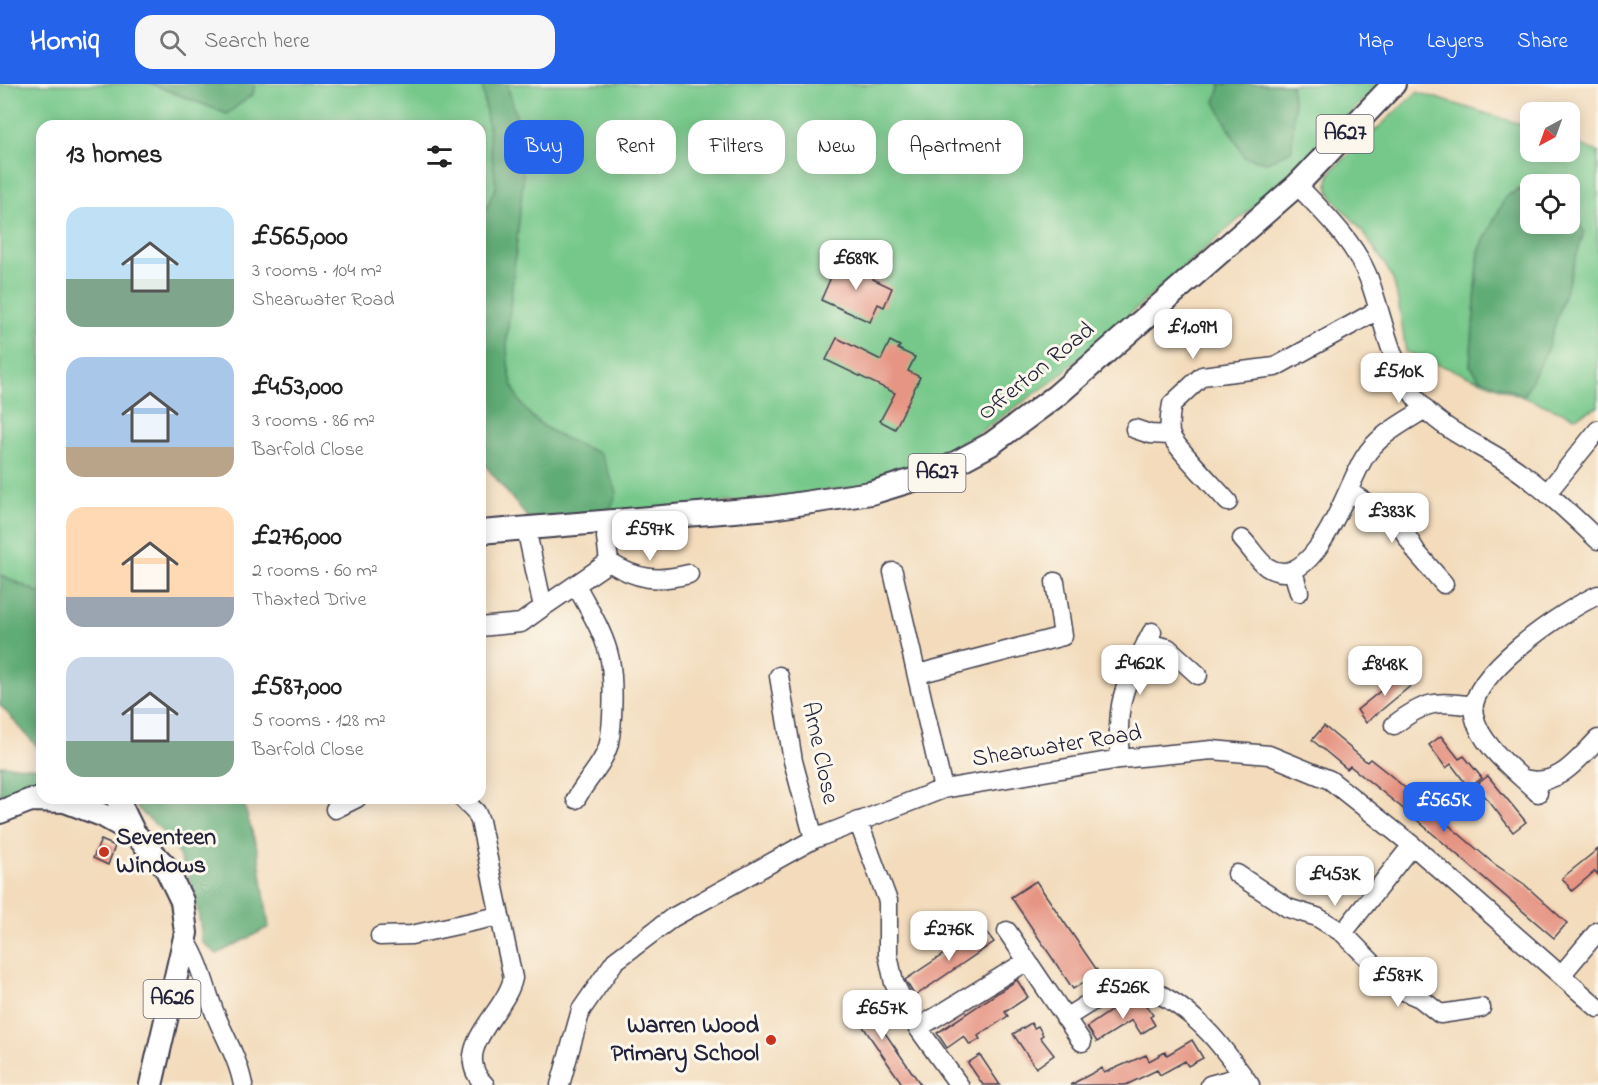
<!DOCTYPE html>
<meta charset="utf-8">
<style>
body{margin:0;font-family:"Indie Flower",sans-serif;background:#f6f6f6;color:#222;height:100vh;display:flex;flex-direction:column;font-size:22px;white-space:nowrap}
*{box-sizing:border-box;margin:0}
p{font-size:20px;color:#767676}
.icon{flex:none;width:33px;height:33px;fill:none;stroke:currentColor;stroke-width:2;stroke-linecap:round;stroke-linejoin:round}
.map{position:relative;flex:1;overflow:hidden}
.drawer{position:absolute;left:36px;top:36px;width:450px;height:684px;display:flex;flex-direction:column;background:#fff;border-radius:18px;box-shadow:0 3px 15px #0003}
.drawer>*{flex:none}
.banner{position:absolute;left:504px;top:36px;width:570px;height:54px;display:flex;gap:12px}
.needle{width:39px;rotate:221deg}
.controls{position:absolute;left:1520px;top:18px;display:grid;gap:12px}
.controls a{display:grid;place-items:center;width:60px;height:60px;border-radius:12px;background:#fff;box-shadow:0 3px 15px #0003;font-size:30px}
.price{position:absolute;translate:-50% -51px;padding:0 14px;border-radius:12px;background:#fff;color:#222;font-size:20px;line-height:39px;filter:drop-shadow(0 2px 3px #0008)}
.price::after{content:'';position:absolute;left:50%;top:36px;width:18px;height:14px;margin-left:-9px;background:inherit;clip-path:polygon(0 0,100% 0,50% 100%)}
.price.current{background:#2563eb;color:#fff}
ul{padding:0;list-style:none}
li{display:flex;align-items:center;gap:18px;height:150px;padding:0 30px}
li span{display:grid;place-items:center;flex:none;width:168px;height:120px;border-radius:18px;color:#555}
li>.icon{margin-inline-start:auto}
span .icon{width:72px;height:72px;fill:#fffc;stroke-width:1}
li b{font-size:26px}
h2{display:flex;justify-content:space-between;align-items:center;height:72px;padding:0 30px;font-size:26px}
.tag{padding:0 21px;border-radius:18px;background:#fff;box-shadow:0 3px 15px #0003;font-size:21px;line-height:54px}
.tag.current{background:#2563eb;color:#fff}
header{display:flex;align-items:center;gap:36px;box-sizing:border-box;height:84px;padding:0 30px;background:#2563eb;color:#fff}
header strong{font-size:28px}
nav{display:flex;gap:33px;margin-inline-start:auto;font-size:21px}
.search{width:420px;height:54px;background:#f6f6f6;display:flex;align-items:center;gap:15px;box-sizing:border-box;padding:0 21px;border-radius:18px;color:#767676;font-size:22px}
.map>svg:first-child{display:block}
</style>
<header>
<strong>Homiq</strong>
<div class="search"><svg class="icon" aria-label="search" viewBox="0 0 24 24"><circle cx="10" cy="10" r="6"/><path d="M15 15l6 6"/></svg>Search here</div>
<nav><a>Map</a><a>Layers</a><a>Share</a></nav>
</header>
<div class="map">
<svg width="1598" height="1001" viewBox="0 0 1598 1001">
<rect width="100%" height="100%" fill="#fbf7ec"/>
<filter id="ink" filterUnits="userSpaceOnUse"><feTurbulence type="fractalNoise" baseFrequency=".0167" numOctaves="2"/><feDisplacementMap in="SourceGraphic" scale="12" xChannelSelector="R" yChannelSelector="G"/><feConvolveMatrix kernelMatrix="1 2 1 2 8 2 1 2 1" color-interpolation-filters="sRGB"/></filter>
<filter id="wash" filterUnits="userSpaceOnUse"><feTurbulence type="fractalNoise" baseFrequency=".008" numOctaves="4" result="noise"/><feDisplacementMap in="SourceGraphic" scale="24" xChannelSelector="R" yChannelSelector="G"/><feGaussianBlur stdDeviation="1.35" result="paint"/><feColorMatrix in="noise" values="0 0 0 0 0 0 0 0 0 0 0 0 0 0 0 0 0 1.4 0 .05"/><feComposite in="paint" operator="in"/></filter>
<g filter="url(#wash)">
<rect width="100%" height="100%" fill="#f3dbbb"/>
<!-- green -->
<path fill="#76c88a" stroke="#4c7562" stroke-width="1.5" fill-rule="evenodd" d="M0,0H152L227,30L252,10L255,0H1380L1270,108L1053,297L983,346L926,379L867,402L686,423L528,434L485,381L480,367V42H42V510L0,490Z
M1417,8L1530,43V68H1569V56L1598,68V323L1575,333L1406,268C1402,245 1400,221 1394,199C1389,183 1369,157 1359,143C1347,126 1317,111 1332,86ZM1530,100H1569V121L1584,148L1470,281L1479,167L1506,112Z"/>
<!-- forest -->
<path fill="#60ac76" stroke="#416758" stroke-width="1.5" d="M152,0H255L253,10L227,30Z
M482,0H507L522,52L523,98L507,253C506,330 538,344 601,370L617,408L610,428L528,434L485,381L480,367V137L496,103Z
M1221,0H1291L1294,22L1292,66L1267,78L1244,73L1215,18Z
M1530,102V140H1569V121L1584,148L1547,266L1524,311L1479,294L1470,281L1479,167L1506,112Z
M0,491L42,510V621C38,636 42,652 42,668L0,621Z
M0,681L42,684V703L21,706L0,714Z
M130,714H242L258,768L269,843L217,870L202,858C199,821 189,780 165,750C154,737 138,729 130,714Z"/>
<g id="blocks">
<!-- building -->
<path fill="#e69483" d="M838,177L859,187L862,180L876,186L873,195L892,204L884,223L878,220L870,238L821,216Z
M837,254L881,276L890,257L900,262L898,265L915,273L908,287L920,293L895,345L880,337L895,309L826,276Z
M1405,587L1414,599L1366,639L1357,626Z
M1324,642L1367,678L1370,675L1389,690L1493,779L1524,800L1567,839L1554,854L1411,731L1350,682L1347,685L1312,656Z
M1441,652L1459,675L1464,672L1482,694L1469,704L1451,680L1446,684L1429,661Z
M1488,692L1526,738L1513,748L1476,701Z
M101,756L115,762L108,781L93,774Z
M1598,765V791L1595,787L1572,807L1562,794Z
M1036,797L1099,889L1073,905L1011,813Z
M983,844L994,858L915,912L905,896Z
M1017,896L1028,913L1005,928L1008,932L978,952L980,955L970,961L964,952L947,964L937,949Z
M857,908L896,965L921,1001H903L887,978L845,916Z
M1141,915L1153,931L1150,933L1155,941L1141,950L1132,936L1097,958L1087,943L1121,920L1124,925Z
M1031,939L1034,944L1038,942L1043,951L1040,953L1054,971L1036,984L1013,950Z
M1192,956L1203,974L1188,982L1185,977L1160,991L1157,986L1126,1001H1070L1102,984L1104,989L1146,971L1149,977L1165,968L1167,971Z
M980,971L1000,1001H983L968,979Z"/>
</g>
</g>
<g filter="url(#ink)">
<use href="#blocks" fill-opacity="0" stroke="#413e4e" stroke-width="1.5"/>
<g fill="none" stroke-linecap="round" stroke-linejoin="round">
<!-- minor casing -->
<g stroke="#413e4e" stroke-width="21">
<path id="minor" d="M1297,101C1323,128 1355,158 1369,195C1385,239 1391,288 1424,324C1446,347 1477,360 1504,377C1538,399 1569,428 1598,456
M1135,345L1150,350L1170,351
M1348,407L1400,441L1417,469L1444,500
M1547,409L1598,346
M1228,418C1217,405 1172,360 1170,349C1169,339 1170,329 1172,320L1202,292L1275,283L1378,226
M1242,455C1250,463 1258,477 1267,483C1314,513 1347,401 1364,374C1377,352 1404,338 1425,325
M609,478C637,496 658,498 689,490
M1293,487L1299,508
M893,488L943,705
M576,501C588,524 605,550 610,576C614,597 613,639 609,659C604,680 586,696 576,715
M543,523L609,478L606,453
M480,543L521,539L543,523L526,444
M1146,559L1168,564L1198,591
M918,590L1063,552L1055,498
M779,592L793,677L814,755
M1394,641C1424,618 1435,616 1473,622
M1120,675C1115,614 1125,601 1152,548
M1524,695C1558,704 1577,676 1598,655
M1538,709C1517,688 1480,662 1474,631C1465,592 1566,525 1598,511
M462,714L476,728L480,737L513,894C506,929 448,966 485,1001
M335,725L357,714
M858,737L888,817V871L894,899L918,944L959,1001
M1237,790L1288,824L1317,833L1343,849L1412,761
M1007,847L1082,958
M1343,849L1397,904L1420,914L1440,930L1481,924
M380,852L411,851L499,832
M186,857C200,878 205,903 214,927C224,952 238,974 243,1001
M1562,890L1598,847
M1065,934C1084,923 1106,906 1128,902C1139,900 1153,907 1163,912C1202,934 1224,965 1250,1001
M918,944L1027,877
M560,1001L581,926L615,877L672,834L814,755L943,705L1120,675L1212,666L1269,671L1330,696L1412,761L1598,924
M1210,1001L1243,992"/>
</g>
<!-- major casing -->
<g stroke="#413e4e" stroke-width="26">
<path id="major" d="M480,448L771,424L871,409L939,388L991,360L1056,312L1297,101L1394,0
M117,714L134,749
M0,728L31,716L65,717L102,731L134,749L165,782L182,817L186,849L151,1001"/>
</g>
<!-- minor -->
<use href="#minor" stroke="#fff" stroke-width="18"/>
<!-- major -->
<use href="#major" stroke="#fff" stroke-width="22"/>
</g>
</g>
<!-- markers -->
<g fill="#c8321e" stroke="#fbf7ec" stroke-width="2">
<circle cx="104" cy="768" r="6"/>
<circle cx="771" cy="956" r="6"/>
</g>
<g text-anchor="middle" dominant-baseline="central" stroke-width="6" stroke-linejoin="round" paint-order="stroke">
<!-- shield labels -->
<g fill="#fbf7ec" stroke="#636270" stroke-width="1.5">
<rect x="1316.5" y="31" width="57" height="38" rx="4.5"/>
<rect x="908.5" y="370" width="57" height="38" rx="4.5"/>
<rect x="143.5" y="896" width="57" height="38" rx="4.5"/>
</g>
<g font-size="22" font-weight="bold" fill="#22223b">
<text x="1345" y="50">A627</text>
<text x="937" y="389">A627</text>
<text x="172" y="915">A626</text>
</g>
<!-- street labels -->
<g font-size="24" fill="#22223b" stroke="#fbf7ec">
<text transform="translate(1037 288) rotate(-39)">Offerton Road</text>
<text transform="translate(1057 663) rotate(-9)">Shearwater Road</text>
<text transform="translate(819 669) rotate(78)">Arne Close</text>
</g>
<!-- poi labels -->
<g font-size="24" font-weight="bold" fill="#22223b" stroke="#fbf7ec" text-anchor="start">
<text x="116" y="754">Seventeen<tspan x="116" dy="28">Windows</tspan></text>
<text x="759" y="942" text-anchor="end">Warren Wood<tspan x="759" dy="28">Primary School</tspan></text>
</g>
</g>
</svg>
<div class="controls">
<a><svg class="needle" viewBox="-14 -14 28 28"><path d="M0-13l5 13h-10z" fill="#e53935"/><path d="M0 13l5-13h-10z" fill="#767676"/></svg></a>
<a><svg class="icon" aria-label="locate" viewBox="0 0 24 24"><circle cx="12" cy="12" r="6"/><path d="M12 2v4M12 18v4M2 12h4M18 12h4"/></svg></a>
</div>
<b class="price" style="left:856px;top:207px">£689K</b>
<b class="price" style="left:1193px;top:276px">£1.09M</b>
<b class="price" style="left:1399px;top:320px">£510K</b>
<b class="price" style="left:1392px;top:460px">£383K</b>
<b class="price" style="left:650px;top:478px">£597K</b>
<b class="price" style="left:1140px;top:612px">£462K</b>
<b class="price" style="left:1385px;top:613px">£848K</b>
<b class="price current" style="left:1444px;top:749px">£565K</b>
<b class="price" style="left:1335px;top:823px">£453K</b>
<b class="price" style="left:949px;top:878px">£276K</b>
<b class="price" style="left:1398px;top:924px">£587K</b>
<b class="price" style="left:1123px;top:936px">£526K</b>
<b class="price" style="left:882px;top:957px">£657K</b>
<div class="banner">
<a class="tag current">Buy</a>
<a class="tag">Rent</a>
<a class="tag">Filters</a>
<a class="tag">New</a>
<a class="tag">Apartment</a>
</div>
<section class="drawer">
<h2>13 homes<svg class="icon" aria-label="filters" viewBox="0 0 24 24"><path d="M4 7h16M4 17h16"/><circle cx="9" cy="7" r="2"/><circle cx="15" cy="17" r="2"/></svg></h2>
<ul>
<li><span style="background:linear-gradient(#bfe0f5 60%,#7fa58c 0)"><svg class="icon" aria-label="home" viewBox="0 0 24 24"><path d="M3 11l9-7 9 7M6 9v11h12V9"/></svg></span><div><b>£565,000</b><p>3 rooms · 104 m²</p><p>Shearwater Road</p></div></li>
<li><span style="background:linear-gradient(#a9c7e8 75%,#b9a48a 0)"><svg class="icon" aria-label="home" viewBox="0 0 24 24"><path d="M3 11l9-7 9 7M6 9v11h12V9"/></svg></span><div><b>£453,000</b><p>3 rooms · 86 m²</p><p>Barfold Close</p></div></li>
<li><span style="background:linear-gradient(#ffd9b3 75%,#9aa5b1 0)"><svg class="icon" aria-label="home" viewBox="0 0 24 24"><path d="M3 11l9-7 9 7M6 9v11h12V9"/></svg></span><div><b>£276,000</b><p>2 rooms · 60 m²</p><p>Thaxted Drive</p></div></li>
<li><span style="background:linear-gradient(#c9d6e8 70%,#7fa58c 0)"><svg class="icon" aria-label="home" viewBox="0 0 24 24"><path d="M3 11l9-7 9 7M6 9v11h12V9"/></svg></span><div><b>£587,000</b><p>5 rooms · 128 m²</p><p>Barfold Close</p></div></li>
</ul>
</section>
</div>
